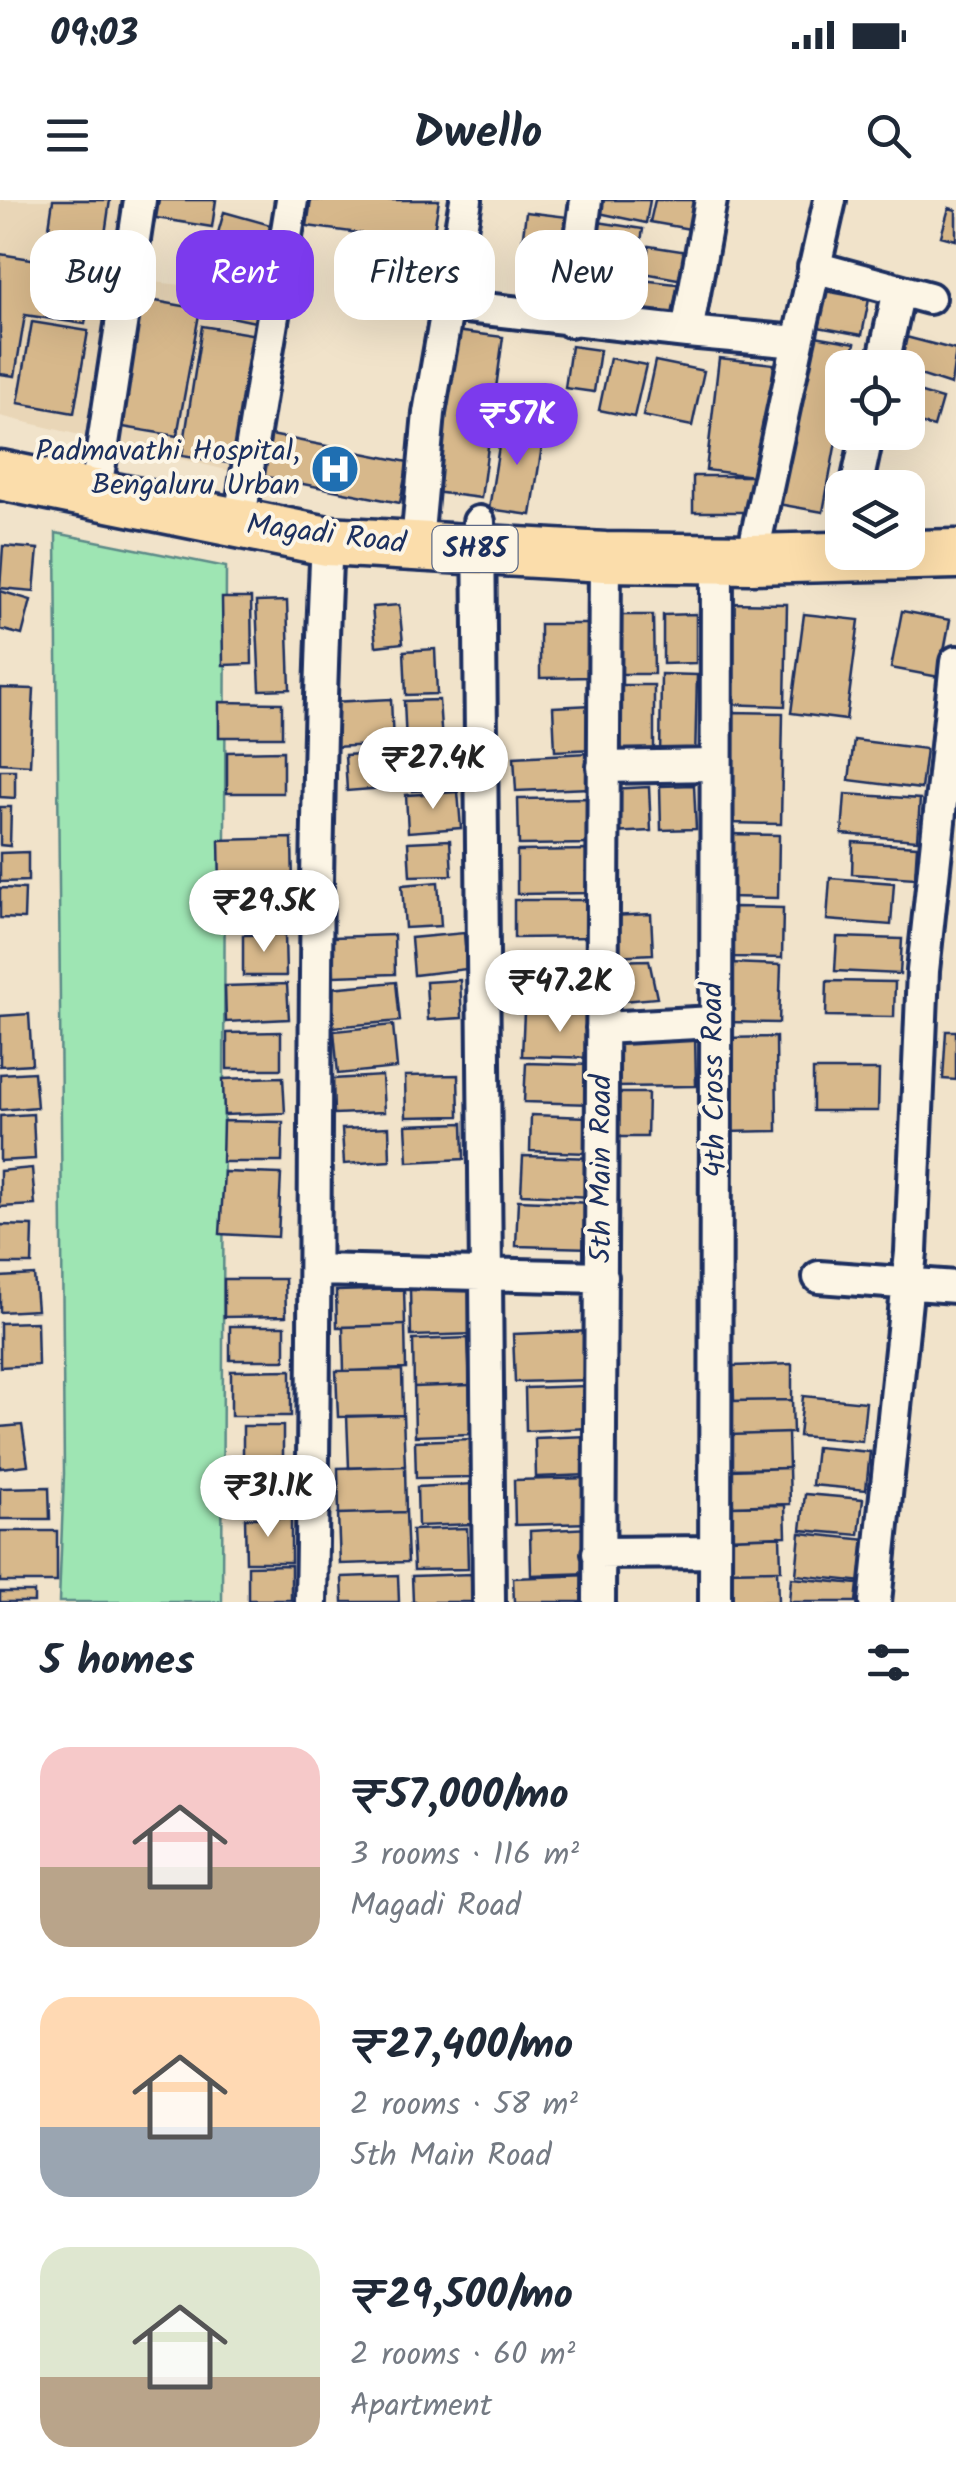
<!DOCTYPE html>
<meta charset="utf-8">
<style>
body{margin:0;font-family:Kalam,sans-serif;background:#f2f2f3;color:#1f2937;height:100vh;display:flex;flex-direction:column;font-size:38px;white-space:nowrap}
*{box-sizing:border-box;margin:0}
p{font-size:32px;color:#747a83}
.icon{flex:none;width:55px;height:55px;fill:none;stroke:currentColor;stroke-width:2;stroke-linecap:round;stroke-linejoin:round}
.map{position:relative;height:1402px;overflow:hidden}
.details{display:flex;flex-direction:column;background:#fff;flex:1}
.details>*{flex:none}
.top-card{position:absolute;left:30px;top:30px;width:898px;height:90px;display:flex;gap:20px}
.buttons{position:absolute;left:825px;top:150px;display:grid;gap:20px}
.buttons a{display:grid;place-items:center;width:100px;height:100px;border-radius:20px;background:#fff;box-shadow:0 10px 40px #0002;font-size:50px}
.price{position:absolute;translate:-50% -85px;padding:0 22px;border-radius:35px;background:#fff;color:#222;font-size:32px;line-height:65px;filter:drop-shadow(0 2px 5px #0008)}
.price::after{content:'';position:absolute;left:50%;top:60px;width:30px;height:22px;margin-left:-15px;background:inherit;clip-path:polygon(0 0,100% 0,50% 100%)}
.price.selected{background:#7c3aed;color:#fff}
ul{padding:0;list-style:none}
li{display:flex;align-items:center;gap:30px;height:250px;padding:0 40px}
li span{display:grid;place-items:center;flex:none;width:280px;height:200px;border-radius:30px;color:#555}
li>.icon{margin-inline-start:auto}
span .icon{width:120px;height:120px;fill:#fffc;stroke-width:1}
li b{font-size:42px}
h2{display:flex;justify-content:space-between;align-items:center;height:120px;padding:0 40px;font-size:42px}
.tag{padding:0 35px;border-radius:30px;background:#fff;box-shadow:0 10px 40px #0002;font-size:35px;line-height:90px}
.tag.selected{background:#7c3aed;color:#fff}
.status{display:flex;justify-content:space-between;align-items:center;height:70px;padding:0 50px;background:#fff;direction:ltr}
.status svg{height:28px;fill:currentColor}
header{display:flex;justify-content:space-between;align-items:center;height:130px;padding:0 40px;background:#fff;font-size:45px;font-weight:800}
.map>svg:first-child{display:block}
</style>
<div class="status"><b>09:03</b><svg viewBox="0 0 49 12"><path d="M0 12V9h3v3zM5 12V6h3v6zM10 12V3h3v9zM15 12V0h3v12zM26 1h20v11H26zM47 4h2v5h-2z"/></svg></div>
<header><svg class="icon" aria-label="menu" viewBox="0 0 24 24"><path d="M4 6h16M4 12h16M4 18h16"/></svg>Dwello<svg class="icon" aria-label="search" viewBox="0 0 24 24"><circle cx="10" cy="10" r="6"/><path d="M15 15l6 6"/></svg></header>
<div class="map">
<svg width="956" height="1402" viewBox="0 0 956 1402">
<rect width="100%" height="100%" fill="#f1e3ca"/>
<filter id="ink" filterUnits="userSpaceOnUse"><feTurbulence type="fractalNoise" baseFrequency=".01" numOctaves="2"/><feDisplacementMap in="SourceGraphic" scale="20" xChannelSelector="R" yChannelSelector="G"/><feConvolveMatrix kernelMatrix="1 2 1 2 8 2 1 2 1" color-interpolation-filters="sRGB"/></filter>
<g filter="url(#ink)">
<!-- built -->
<path fill="#e9d6b7" d="M0,0H153L141,81L270,93L239,273L0,216Z"/>
<!-- green -->
<path fill="#9ee5b3" stroke="#5c8a88" stroke-width="2.5" d="M56,333L226,367L222,1402H59L64,1274Z"/>
<!-- building -->
<path fill="#d7b88b" stroke="#1b2f5e" stroke-width="2.5" d="M53,0H110L101,62L45,54Z
M159,0H216L212,27L156,18Z
M311,0H439L432,43L307,26Z
M601,0H650L646,23L599,13Z
M655,0H695L690,29L650,22Z
M949,8L956,10V40L941,36Z
M224,12L274,26L263,62L214,47Z
M526,12L568,17L564,48L522,43Z
M598,22L643,29L637,67L592,61Z
M649,46L694,53L689,81L644,73Z
M0,54L94,69L85,124L25,115L15,176L0,174Z
M214,56L265,68L259,90L209,79Z
M589,75L634,78L631,116L587,114Z
M642,80L685,85L681,124L637,119Z
M209,85L261,95L255,122L203,111Z
M825,91L869,99L862,135L818,127Z
M139,98L200,109L177,236L117,226Z
M32,122L88,131L74,213L18,203Z
M202,126L257,135L236,264L182,256Z
M455,131L503,137L481,298L433,292Z
M810,135L855,143L850,168H842V209L823,312L778,304Z
M906,137L956,150L951,185L898,168Z
M571,146L600,150L594,192L565,188Z
M610,158L646,165L634,217L599,210Z
M719,158L774,164L761,277L706,270Z
M655,161L704,171L692,226L643,216Z
M908,189L942,199L934,227L908,220Z
M503,221L545,228L531,315L489,309Z
M266,234L408,262L400,303L257,275Z
M693,276H752V312H693Z
M3,346L38,349L34,391L0,388Z
M0,391L31,400L22,435L0,429Z
M222,398H251L252,464L223,465Z
M287,401L290,489L260,490L256,402Z
M727,403L787,404L785,506L725,504Z
M399,405L403,443L376,446L372,407Z
M902,411L950,420L939,477L891,468Z
M696,414V463L663,464V415Z
M804,414L859,420L846,520L791,513Z
M613,415H653L654,474H613Z
M540,424H591L592,477L540,478Z
M435,449L437,494L406,495L404,451Z
M661,474L697,475L695,562L660,561Z
M616,485H654V557H616Z
M0,488L34,489L30,565L0,563Z
M391,499L393,544L333,547L331,502Z
M439,500L442,542L406,544L404,501Z
M219,502L282,503V537H219Z
M592,505L594,549L555,551L553,507Z
M730,512L783,513L781,624L728,623Z
M854,540L926,549L921,589L849,580Z
M461,545L464,588L413,591L410,549Z
M283,551V593H227V552Z
M394,552L396,587L347,591L345,555Z
M588,553L590,588L516,591L514,557Z
M0,570H15V598L0,597Z
M694,585L696,629L661,630L660,586Z
M649,587L651,631L610,633L609,589Z
M458,592L461,628L408,632L406,595Z
M845,594L920,599L917,640L842,634Z
M592,598L593,644L519,645L518,599Z
M0,607H11L10,646L0,645Z
M728,634L779,635L778,698L728,697Z
M292,638L293,687L220,688L219,640Z
M450,640L452,675L410,676L408,642Z
M853,642L917,646L915,678L852,674Z
M593,650V693L517,694V651Z
M28,652V681L0,682V653Z
M830,678L894,683L891,725L827,720Z
M438,682L441,726L405,728L402,685Z
M0,688L25,689L24,719L0,718Z
M282,692L284,728L224,730L223,694Z
M514,700H594L595,737L514,738Z
M734,707L783,708L782,758L733,757Z
M651,714L653,754L613,756L611,716Z
M464,733L467,769L414,775L411,738Z
M285,734L286,776H243V735Z
M394,735L395,774L334,776L333,737Z
M837,737L902,739L900,774L835,771Z
M649,760L657,798L623,801L611,761Z
M730,763L781,765L779,823L728,822Z
M516,768L594,770L593,805L515,803Z
M460,780L462,818L428,820L426,782Z
M827,781L895,782L894,817L826,816Z
M396,782L400,821L333,827L330,788Z
M287,784L289,819L226,822L225,786Z
M524,812L597,815L596,858L522,856Z
M29,814L32,864L0,866V816Z
M393,825L397,868L338,874L334,831Z
M946,831H956V880L943,879Z
M281,832V869H227V833Z
M695,834L696,886L613,887L612,835Z
M776,837L777,931L725,932L724,838Z
M526,863L595,865L594,904L524,902Z
M813,870H879L878,911H813Z
M34,872L37,907L0,910V874Z
M458,875L459,916L406,917L405,876Z
M382,876L384,912L334,914L333,879Z
M283,877L285,913L224,915L223,879Z
M609,893H648L647,937H609Z
M33,914L35,959L0,961V916Z
M531,915L589,917L588,953L530,951Z
M223,921L283,922L282,962H222Z
M463,923L464,959L408,962L406,925Z
M389,927L390,961L344,964L342,929Z
M523,956L596,958L595,997L521,994Z
M32,968L35,1005L0,1007V971Z
M224,972L281,974L278,1037L220,1034Z
M518,1000L593,1003L592,1048L516,1046Z
M0,1025L33,1026L32,1064H0Z
M34,1075L37,1110L0,1112V1077Z
M224,1079H285L286,1116L224,1117Z
M475,1087L477,1134L411,1136L410,1089Z
M404,1089L405,1125L337,1127L336,1091Z
M37,1122L38,1165L0,1167V1123Z
M405,1125L406,1169L344,1171L343,1127Z
M230,1126H285V1160H230Z
M592,1131L594,1180L515,1182L513,1134Z
M468,1138L470,1185L414,1187L413,1140Z
M792,1164V1200L734,1201L733,1166Z
M291,1170V1216H231V1171Z
M402,1170L403,1215L338,1217L336,1171Z
M470,1185L471,1234L415,1236L414,1187Z
M587,1186L589,1228L526,1231L525,1188Z
M803,1196L866,1202L862,1241L799,1236Z
M792,1200L793,1233L730,1235L729,1201Z
M403,1215L405,1266L349,1268L347,1216Z
M22,1225L28,1265L0,1268V1227Z
M243,1226H283V1257H243Z
M788,1233L789,1268L731,1270L730,1235Z
M589,1236L590,1275L536,1277L535,1238Z
M472,1239L473,1277L416,1278L415,1241Z
M816,1247L870,1252L866,1290L812,1285Z
M292,1266V1311H239L238,1267Z
M405,1266L406,1312L339,1314L338,1268Z
M789,1268L790,1304L730,1306L729,1269Z
M590,1278L592,1323L515,1325L514,1280Z
M473,1284L474,1324L418,1326L417,1287Z
M49,1287L50,1319H0V1288Z
M805,1294L863,1299L859,1335L801,1330Z
M785,1305L786,1336L731,1338L730,1306Z
M406,1312L408,1362L340,1364L338,1314Z
M245,1318H291V1362H246Z
M467,1328L468,1369L414,1370L412,1330Z
M591,1328L592,1373L531,1375L530,1331Z
M0,1331H57V1382H0Z
M800,1333L868,1340L864,1382L796,1375Z
M780,1336L781,1370L726,1371L725,1338Z
M291,1365V1400H248V1366Z
M777,1370L778,1402H727L726,1371Z
M471,1374L472,1402H413L412,1376Z
M398,1375L399,1402H343L342,1377Z
M590,1375L591,1402H514L513,1378Z
M791,1378L858,1384L856,1402H789Z
M0,1392H34V1402H0Z"/>
<g fill="none" stroke-linecap="round" stroke-linejoin="round">
<!-- minor casing -->
<g stroke="#1b2f5e" stroke-width="38">
<path id="minor" d="M711,0L687,132L798,142L756,339
M814,67L929,98
M449,105L687,132
M570,121L586,0
M798,142L830,0
M882,168L899,90
M99,270L140,0
M856,288L868,232
M243,299L292,0
M419,321L429,213L466,0
M479,322L489,1402
M603,567L714,565
M602,828L714,822
M318,1070L602,1077
M819,1077L956,1087
M598,1353L714,1352
M311,1402C318,1048 310,694 327,341
M599,1402L605,357
M715,1402L717,358
M875,1402L911,1052L923,771L956,462"/>
</g>
<!-- primary casing -->
<g stroke="#1b2f5e" stroke-width="55">
<path id="primary" d="M0,275L327,341L605,357L751,359L956,354"/>
</g>
<!-- minor -->
<use href="#minor" stroke="#fcf5e5" stroke-width="30"/>
<!-- primary -->
<use href="#primary" stroke="#fbddab" stroke-width="48"/>
</g>
</g>
<!-- icons -->
<defs>
<g id="hospital-disc" transform="scale(2.5)"><circle r="9.5" fill="#1f6fb2" stroke="#fcf5e5"/><path d="M-5-5h3v3.5h4V-5h3V5h-3V1.5h-4V5h-3Z" fill="#fff"/></g>
</defs>
<g fill-rule="evenodd">
<use href="#hospital-disc" x="335" y="269"/>
</g>
<g text-anchor="middle" dominant-baseline="central" stroke-width="8" stroke-linejoin="round" paint-order="stroke">
<!-- shield labels -->
<rect fill="#fcf5e5" stroke="#5e6a86" stroke-width="2.5" x="432.5" y="326" width="85" height="46" rx="8"/>
<g font-size="28" font-weight="bold" fill="#1b2f5e">
<text x="475" y="349">SH85</text>
</g>
<!-- poi labels -->
<g font-size="30" fill="#1b2f5e" stroke="#fcf5e5" text-anchor="end">
<text x="300" y="252">Padmavathi Hospital,<tspan x="300" dy="34">Bengaluru Urban</tspan></text>
</g>
<!-- street labels -->
<g font-size="30" fill="#1b2f5e" stroke="#fcf5e5">
<text transform="translate(326 335) rotate(7)">Magadi Road</text>
<text transform="translate(715 880) rotate(-91)">4th Cross Road</text>
<text transform="translate(602 969) rotate(-90)">5th Main Road</text>
</g>
</g>
</svg>
<div class="buttons">
<a><svg class="icon" aria-label="locate" viewBox="0 0 24 24"><circle cx="12" cy="12" r="6"/><path d="M12 2v4M12 18v4M2 12h4M18 12h4"/></svg></a>
<a><svg class="icon" aria-label="layers" viewBox="0 0 24 24"><path d="M12 4l9 5-9 5-9-5zM3 14l9 5 9-5"/></svg></a>
</div>
<b class="price selected" style="left:517px;top:268px">₹57K</b>
<b class="price" style="left:433px;top:612px">₹27.4K</b>
<b class="price" style="left:264px;top:755px">₹29.5K</b>
<b class="price" style="left:560px;top:835px">₹47.2K</b>
<b class="price" style="left:268px;top:1340px">₹31.1K</b>
<div class="top-card">
<a class="tag">Buy</a>
<a class="tag selected">Rent</a>
<a class="tag">Filters</a>
<a class="tag">New</a>
</div>
</div>
<section class="details">
<h2>5 homes<svg class="icon" aria-label="filters" viewBox="0 0 24 24"><path d="M4 7h16M4 17h16"/><circle cx="9" cy="7" r="2"/><circle cx="15" cy="17" r="2"/></svg></h2>
<ul>
<li><span style="background:linear-gradient(#f6c9c9 60%,#b9a48a 0)"><svg class="icon" aria-label="home" viewBox="0 0 24 24"><path d="M3 11l9-7 9 7M6 9v11h12V9"/></svg></span><div><b>₹57,000/mo</b><p>3 rooms · 116 m²</p><p>Magadi Road</p></div></li>
<li><span style="background:linear-gradient(#ffd9b3 65%,#9aa5b1 0)"><svg class="icon" aria-label="home" viewBox="0 0 24 24"><path d="M3 11l9-7 9 7M6 9v11h12V9"/></svg></span><div><b>₹27,400/mo</b><p>2 rooms · 58 m²</p><p>5th Main Road</p></div></li>
<li><span style="background:linear-gradient(#dfe7d0 65%,#b9a48a 0)"><svg class="icon" aria-label="home" viewBox="0 0 24 24"><path d="M3 11l9-7 9 7M6 9v11h12V9"/></svg></span><div><b>₹29,500/mo</b><p>2 rooms · 60 m²</p><p>Apartment</p></div></li>
</ul>
</section>
